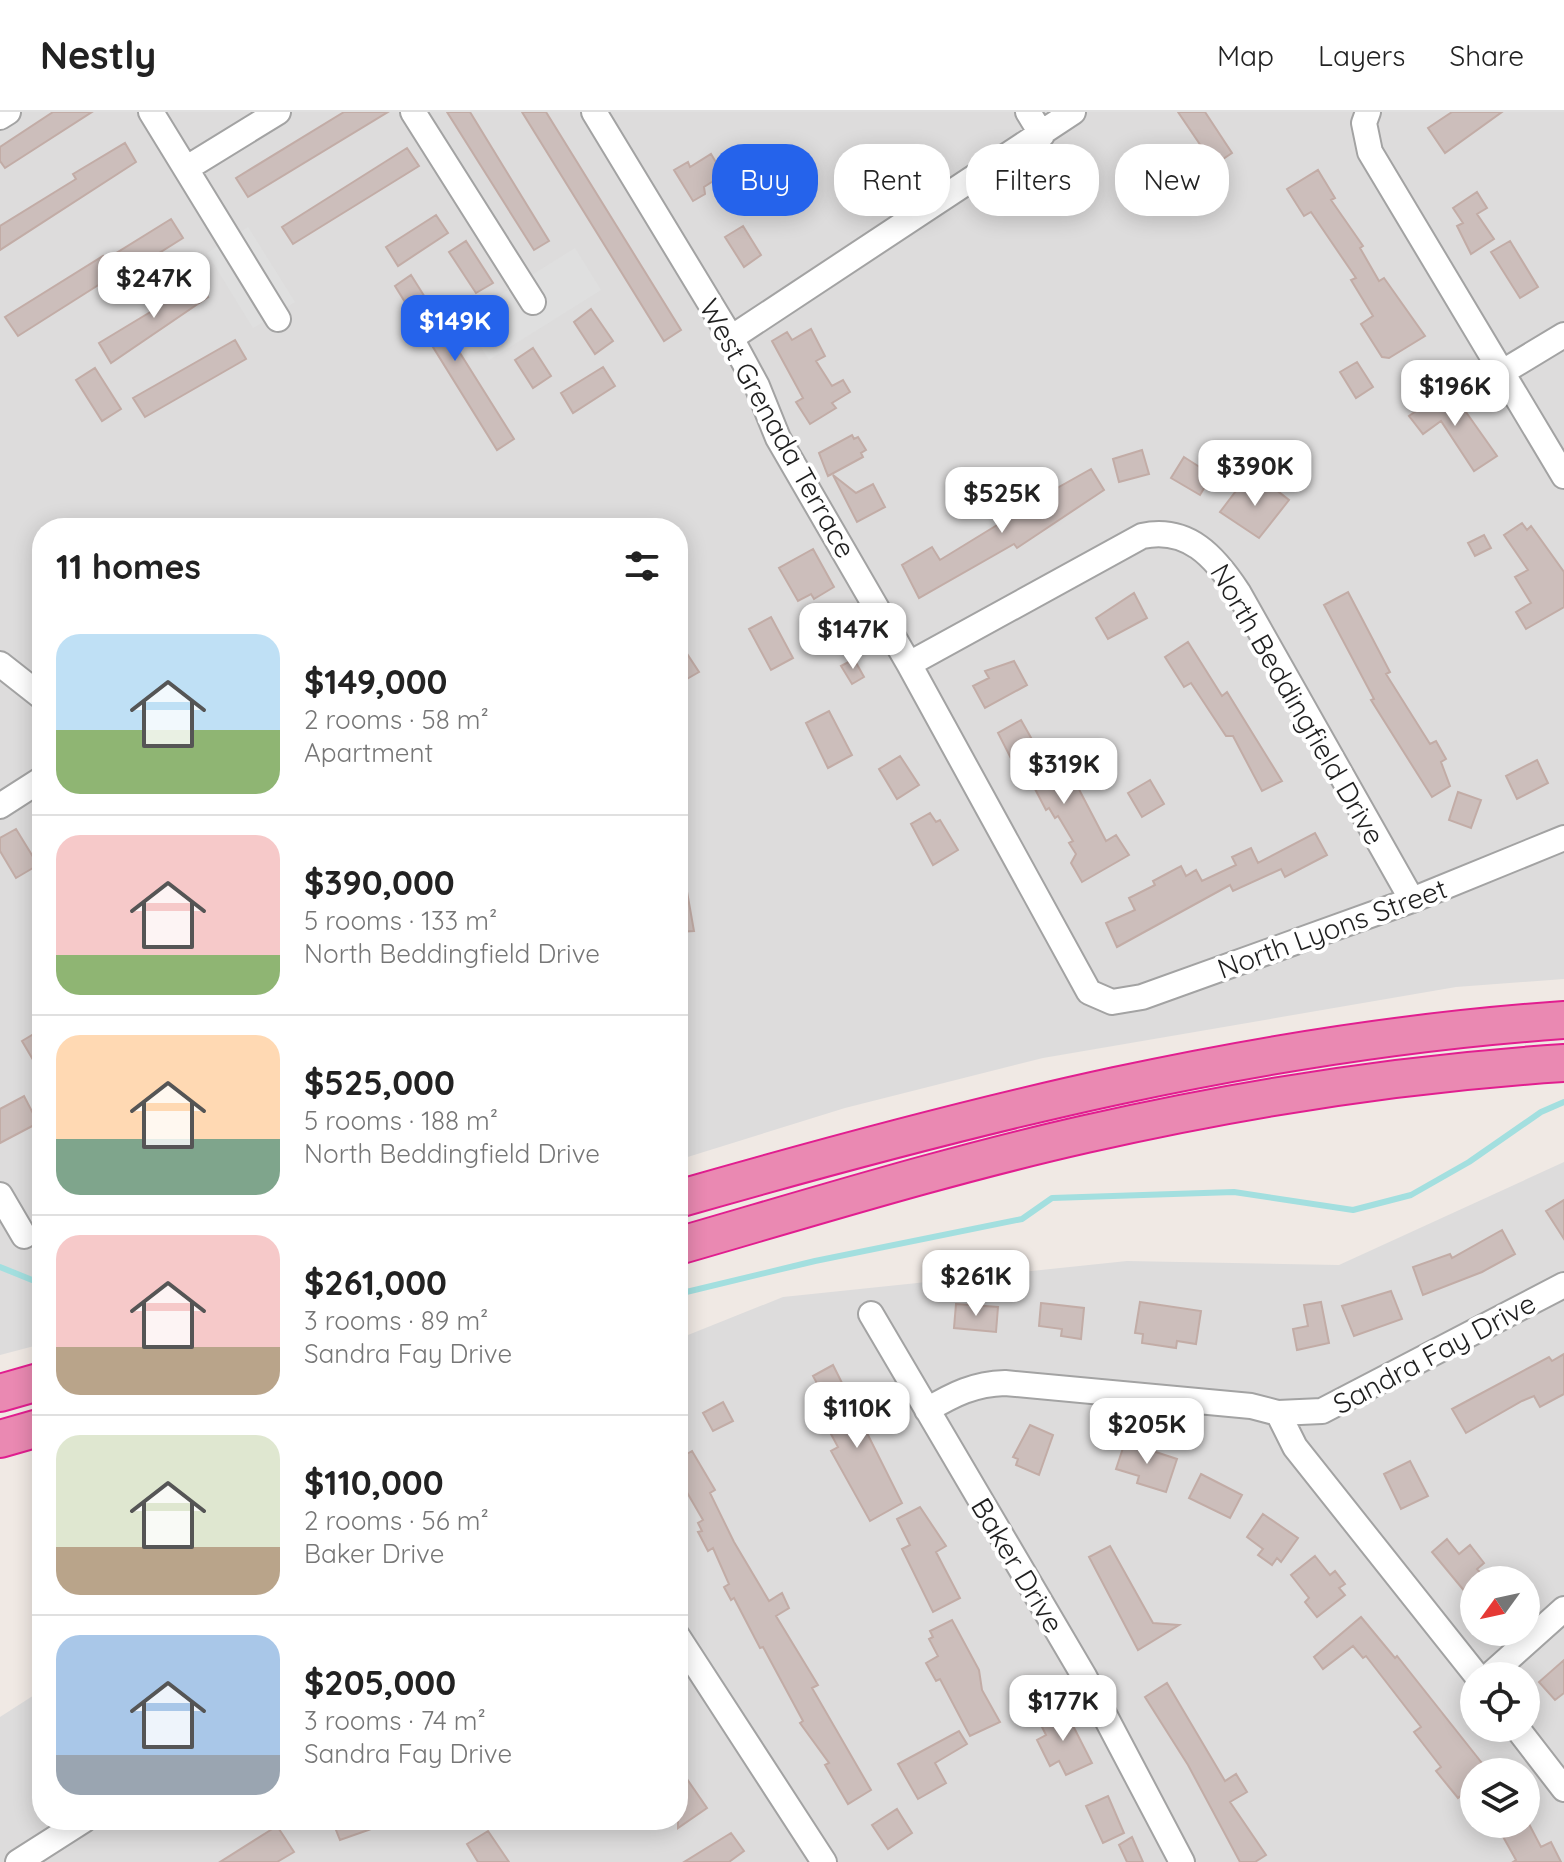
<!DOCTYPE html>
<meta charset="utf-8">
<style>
body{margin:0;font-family:Quicksand,sans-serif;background:#f2f2f2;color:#222;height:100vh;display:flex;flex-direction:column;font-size:30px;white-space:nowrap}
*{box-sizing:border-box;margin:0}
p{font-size:26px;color:#767676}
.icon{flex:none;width:44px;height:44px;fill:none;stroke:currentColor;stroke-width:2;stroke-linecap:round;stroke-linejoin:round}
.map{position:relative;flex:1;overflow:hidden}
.side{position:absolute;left:32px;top:406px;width:656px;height:1312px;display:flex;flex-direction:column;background:#fff;border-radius:32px;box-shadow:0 4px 20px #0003}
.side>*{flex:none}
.guide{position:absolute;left:712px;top:32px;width:732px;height:72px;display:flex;gap:16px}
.needle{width:52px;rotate:237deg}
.buttons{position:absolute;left:1460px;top:1454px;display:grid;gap:16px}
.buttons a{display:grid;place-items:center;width:80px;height:80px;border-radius:50%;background:#fff;box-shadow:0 4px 20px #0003;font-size:40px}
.price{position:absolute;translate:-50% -68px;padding:0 18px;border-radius:16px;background:#fff;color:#222;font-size:26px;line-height:52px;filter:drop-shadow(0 2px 4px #0008)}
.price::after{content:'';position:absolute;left:50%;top:48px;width:24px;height:18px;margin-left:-12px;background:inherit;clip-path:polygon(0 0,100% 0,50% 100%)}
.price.on{background:#2563eb;color:#fff}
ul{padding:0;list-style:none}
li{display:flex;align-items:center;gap:24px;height:200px;padding:0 24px}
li+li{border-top:2px solid #e0e0e0}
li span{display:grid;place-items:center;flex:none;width:224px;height:160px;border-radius:24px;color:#555}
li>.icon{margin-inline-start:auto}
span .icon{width:96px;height:96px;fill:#fffc;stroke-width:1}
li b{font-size:34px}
h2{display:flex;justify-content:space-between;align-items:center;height:96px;padding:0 24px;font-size:34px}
.tag{padding:0 28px;border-radius:32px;background:#fff;box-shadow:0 4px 20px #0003;font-size:28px;line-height:72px}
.tag.on{background:#2563eb;color:#fff}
header{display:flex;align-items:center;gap:48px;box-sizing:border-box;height:112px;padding:0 40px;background:#fff;border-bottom:2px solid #e0e0e0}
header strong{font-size:38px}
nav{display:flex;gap:44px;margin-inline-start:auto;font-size:28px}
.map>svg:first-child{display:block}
</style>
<header>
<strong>Nestly</strong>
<nav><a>Map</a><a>Layers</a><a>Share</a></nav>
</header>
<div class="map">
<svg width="1564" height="1750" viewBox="0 0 1564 1750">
<rect width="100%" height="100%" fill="#f0e9e4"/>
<!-- residential -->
<path fill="#dddcdc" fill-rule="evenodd" d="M0,0H1564V867L1456,875L1043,946L845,996L678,1048V416H42V1232L0,1243Z
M1564,1050V1750H0V1605L42,1578V1708H678V1227L783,1185L1127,1149L1339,1153ZM1474,1468H1526V1520H1474ZM1474,1564H1526V1616H1474ZM1474,1660H1526V1712H1474Z"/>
<!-- parking -->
<path fill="#dfdfdf" d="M248,115L295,190L253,216L207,141Z
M575,136L601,178L489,248L463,206Z"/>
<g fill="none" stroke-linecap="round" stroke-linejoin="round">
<!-- stream -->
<path stroke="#a3dfdf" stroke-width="6" d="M0,1155L42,1172
M678,1182L815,1149L1022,1107L1052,1086L1234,1080L1353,1098L1411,1083L1469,1050L1541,1000L1564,990"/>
</g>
<!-- building -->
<path fill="#ccbebb" stroke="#c2aca6" stroke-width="2" d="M53,0H92L5,56L0,49V35Z
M344,0H388L248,85L236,66Z
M447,0H470L549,129L534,138Z
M522,0H546L681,218L664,229Z
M1178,0H1205L1232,41L1214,53Z
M1452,0H1502L1445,41L1428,16Z
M125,31L136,50L0,138V114L76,67L73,62Z
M407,36L419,54L293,132L282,115Z
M711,42L720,57L718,66L704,75L705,82L693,89L674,58L688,50L690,55Z
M1318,58L1335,86L1331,88L1363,134L1360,136L1379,169L1384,166L1425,224L1389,246L1382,245L1361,212L1373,204L1351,168L1356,166L1311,100L1304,104L1287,77Z
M1477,80L1487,96L1477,102L1494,127L1471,142L1457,114L1463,111L1453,96Z
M436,103L448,121L398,154L386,135Z
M171,107L183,126L132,158L130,153L18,224L5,205L103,144L105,148Z
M743,114L761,143L744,155L725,125Z
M466,129L493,171L476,181L449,140Z
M1510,129L1538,175L1520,186L1491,140Z
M411,163L514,327L497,338L395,174Z
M195,166L208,185L111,251L99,231L157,196L154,192Z
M591,197L613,229L595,242L574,210Z
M811,217L825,244L816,249L832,274L843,268L850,280L832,291L836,296L810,312L796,290L803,286L772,229L787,220L792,228Z
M235,228L246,247L145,305L133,286Z
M533,236L551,264L533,276L515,248Z
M1357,250L1373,275L1356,286L1340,260Z
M603,255L615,274L573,301L561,281Z
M95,256L121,297L102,309L76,268Z
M1449,276L1497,344L1474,359L1441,309L1423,322L1409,304Z
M852,323L854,327L858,325L866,338L861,341L863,345L828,364L819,341Z
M1142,338L1149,362L1119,370L1113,347Z
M1184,345L1212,363L1200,383L1171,366Z
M1091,357L1104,378L1017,436L1014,432L919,486L902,453L932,435L940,448L1002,410V407Z
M833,363L856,381L873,372L885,395L857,410Z
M1266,370L1289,388L1259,426L1220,400L1239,375L1243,379L1247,374L1257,382Z
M1522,411L1527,418L1531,414L1564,460V495L1526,517L1516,500L1531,491L1515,465L1528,458L1504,423Z
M1484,423L1491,436L1475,444L1468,431Z
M813,437L834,475L814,487L811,482L798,489L779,456Z
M1348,480L1390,560L1386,562L1430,632L1436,629L1446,647L1441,650L1450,674L1432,685L1371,588L1374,587L1324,493Z
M1134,481L1147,506L1108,527L1096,506Z
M771,505L793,546L771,558L749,517Z
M678,528L699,560L678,572Z
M1188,530L1222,584L1227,580L1282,669L1262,679L1233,624H1226L1191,571L1184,575L1165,545Z
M854,547L864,565L852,572L841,554Z
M1014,549L1027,573L985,596L973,574L989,566L985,559Z
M829,599L852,643L828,656L806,611Z
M1021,608L1056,670L1071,662L1106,729L1116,723L1129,743L1082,770L1071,751L1076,742L1069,731L1073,729L1058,704L1055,706L1049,696L1046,698L1024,656L1018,660L998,621Z
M900,644L919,673L897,687L879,657Z
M1537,648L1548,671L1517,687L1506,664Z
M1150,668L1164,692L1142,705L1128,681Z
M1458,680L1481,688L1471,716L1449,708Z
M930,701L936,710L940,708L958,738L933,753L911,712Z
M16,717L38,753L16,766L0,739V726Z
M1315,721L1327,743L1285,765L1281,757L1233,779L1230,773L1117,835L1106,811L1135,798L1129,786L1155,773L1153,769L1181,754L1186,764L1196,758L1202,769L1236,753L1232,745L1251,736L1258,751Z
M686,774L694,819L678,820V775Z
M42,917V963L22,929Z
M24,984L38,1011L0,1031V997Z
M1564,1088V1127L1546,1099Z
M1502,1118L1515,1142L1482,1160L1423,1183L1413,1155L1450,1142L1452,1146Z
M1391,1179L1402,1207L1354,1224L1342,1194Z
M1140,1190L1201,1199L1196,1232L1177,1229L1176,1236L1142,1231L1143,1222L1135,1221Z
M1321,1190L1329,1231L1297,1238L1293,1217L1308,1214L1304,1193Z
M1041,1191L1084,1196L1081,1227L1061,1224L1062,1217L1039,1214Z
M956,1192L998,1195L996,1220L954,1216Z
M1564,1242V1282L1540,1295L1534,1284L1522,1289L1466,1321L1452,1297L1549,1245L1552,1249Z
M833,1253L902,1391L870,1409L831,1339L838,1335L831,1322L841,1316L813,1264Z
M723,1290L733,1309L713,1319L703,1301Z
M1030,1313L1053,1323L1039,1363L1016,1353L1018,1347L1013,1345Z
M1125,1330L1177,1347L1166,1380L1137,1371L1139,1364L1116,1357Z
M692,1339L715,1378L710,1381L734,1430L769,1489L782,1481L789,1496L776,1504L818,1573L812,1576L871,1678L848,1692L825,1653L829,1651L800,1611L803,1609L763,1535L760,1536L734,1486L731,1488L724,1475L729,1472L713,1436L708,1439L698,1420L702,1419L698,1411L703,1408L678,1365V1347Z
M1410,1349L1428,1384L1401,1397L1384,1362Z
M1201,1362L1242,1383L1230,1406L1189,1386Z
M920,1395L946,1434L936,1440L960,1486L933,1500L902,1437L910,1433L897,1407Z
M1263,1402L1298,1426L1281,1450L1277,1446L1272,1453L1258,1443L1263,1437L1247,1425Z
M1447,1427L1459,1442L1470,1433L1484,1451L1477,1457L1484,1465L1474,1468V1474L1466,1481L1432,1440Z
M1110,1434L1153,1511L1179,1513L1138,1538L1089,1445Z
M1315,1444L1330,1463L1335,1459L1345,1472L1339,1476L1345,1483L1317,1505L1305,1490L1309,1486L1291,1463Z
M1361,1505L1395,1546L1397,1544L1489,1660H1474V1673L1458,1686L1436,1659L1441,1655L1414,1620L1421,1615L1366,1544L1363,1546L1353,1534L1323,1557L1314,1545Z
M952,1508L979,1558L982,1578L1000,1610L970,1624L940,1567L936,1569L926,1551L938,1544L929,1527L933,1525L930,1519Z
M1564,1548V1581L1555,1588L1539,1570Z
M1167,1571L1225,1669L1236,1662L1247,1680L1230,1690L1266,1743L1255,1750H1240L1188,1653L1145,1585Z
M1064,1596L1092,1651L1066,1663L1059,1649L1050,1654L1037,1628L1046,1623L1039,1609Z
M959,1619L967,1632L935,1651L946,1671L918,1687L898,1652Z
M678,1654L707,1696L678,1716Z
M1108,1684L1124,1721L1103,1731L1086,1694Z
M897,1697L912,1721L888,1737L872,1713Z
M332,1708H391V1710L340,1728Z
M1496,1712H1529L1541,1735L1551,1730L1561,1750H1513L1516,1748Z
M277,1714L294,1740L277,1750H220Z
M488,1719L509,1750H478L467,1732Z
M731,1721L744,1739L729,1750H684Z
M1132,1725L1143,1750H1127L1119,1733Z"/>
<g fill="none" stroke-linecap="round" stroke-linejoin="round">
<!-- minor casing -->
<g stroke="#a3a3a3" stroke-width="28">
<path id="minor" d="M151,0L278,207
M413,0L533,190
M594,0L731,226L757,274L778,326L909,552L1089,880L1112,890L1142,885L1412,788L1564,726
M1028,0L1042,23
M1368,0L1364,11L1370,40L1564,364
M0,5L8,0
M187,56L278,0
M731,226L1073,0
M1501,261L1564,223
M0,552L42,585
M909,552L1142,424C1188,414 1215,445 1238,480L1412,788
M0,694L42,667
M0,1083L24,1124
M871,1202L1084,1564L1182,1750
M927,1298C954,1282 974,1272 1005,1271L1251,1294L1278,1301L1322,1299L1564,1173
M1278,1301L1295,1335L1477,1564
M678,1525L824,1750
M1489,1564L1564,1497
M1517,1616L1564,1677
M18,1750L84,1708"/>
</g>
<!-- highway casing -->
<g stroke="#e11e8f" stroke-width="40">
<path id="highway" d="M678,1087C971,1003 1258,929 1564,908
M678,1134C813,1095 949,1053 1086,1022C1240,987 1407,961 1564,951
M0,1281L42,1269
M0,1327L42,1315"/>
</g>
<!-- minor -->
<use href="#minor" stroke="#fff" stroke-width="24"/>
<!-- highway -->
<use href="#highway" stroke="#ea89b2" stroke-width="36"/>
</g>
<g text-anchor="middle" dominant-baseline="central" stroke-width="8" stroke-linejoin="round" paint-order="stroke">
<!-- street labels -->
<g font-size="28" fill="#1f1f1f" stroke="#fff">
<text transform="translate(778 316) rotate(61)">West Grenada Terrace</text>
<text transform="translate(1298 592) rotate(60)">North Beddingfield Drive</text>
<text transform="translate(1332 816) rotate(-20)">North Lyons Street</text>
<text transform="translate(1434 1241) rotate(-28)">Sandra Fay Drive</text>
<text transform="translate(1018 1453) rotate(59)">Baker Drive</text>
</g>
</g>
</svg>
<div class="buttons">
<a><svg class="needle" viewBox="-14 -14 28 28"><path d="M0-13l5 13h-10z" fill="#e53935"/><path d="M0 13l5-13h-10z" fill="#767676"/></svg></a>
<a><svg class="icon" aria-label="locate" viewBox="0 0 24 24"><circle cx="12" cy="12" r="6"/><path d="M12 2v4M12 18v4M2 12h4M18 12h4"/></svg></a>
<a><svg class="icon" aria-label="layers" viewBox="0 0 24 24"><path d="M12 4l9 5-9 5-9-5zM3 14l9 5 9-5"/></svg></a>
</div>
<b class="price" style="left:154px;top:208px">$247K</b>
<b class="price on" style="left:455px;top:251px">$149K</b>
<b class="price" style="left:1455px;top:316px">$196K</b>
<b class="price" style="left:1255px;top:396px">$390K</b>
<b class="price" style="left:1002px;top:423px">$525K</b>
<b class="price" style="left:853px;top:559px">$147K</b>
<b class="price" style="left:1064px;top:694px">$319K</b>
<b class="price" style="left:976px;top:1206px">$261K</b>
<b class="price" style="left:857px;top:1338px">$110K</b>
<b class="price" style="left:1147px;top:1354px">$205K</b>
<b class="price" style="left:1063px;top:1631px">$177K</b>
<div class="guide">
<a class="tag on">Buy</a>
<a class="tag">Rent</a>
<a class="tag">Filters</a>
<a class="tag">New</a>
</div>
<section class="side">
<h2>11 homes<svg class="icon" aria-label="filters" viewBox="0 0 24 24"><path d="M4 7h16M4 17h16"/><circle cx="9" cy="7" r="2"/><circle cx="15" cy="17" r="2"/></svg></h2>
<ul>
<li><span style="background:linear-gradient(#bfe0f5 60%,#8fb573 0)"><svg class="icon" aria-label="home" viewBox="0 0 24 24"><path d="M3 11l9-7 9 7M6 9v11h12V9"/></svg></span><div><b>$149,000</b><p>2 rooms · 58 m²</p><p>Apartment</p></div></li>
<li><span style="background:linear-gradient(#f6c9c9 75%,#8fb573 0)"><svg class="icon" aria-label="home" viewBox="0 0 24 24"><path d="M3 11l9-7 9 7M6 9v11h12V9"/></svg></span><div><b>$390,000</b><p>5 rooms · 133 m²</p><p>North Beddingfield Drive</p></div></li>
<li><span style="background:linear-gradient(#ffd9b3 65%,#7fa58c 0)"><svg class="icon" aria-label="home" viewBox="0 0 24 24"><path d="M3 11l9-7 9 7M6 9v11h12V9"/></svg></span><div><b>$525,000</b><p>5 rooms · 188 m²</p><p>North Beddingfield Drive</p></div></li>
<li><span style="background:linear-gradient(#f6c9c9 70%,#b9a48a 0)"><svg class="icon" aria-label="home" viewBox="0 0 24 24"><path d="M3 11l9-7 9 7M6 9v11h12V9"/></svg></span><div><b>$261,000</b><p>3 rooms · 89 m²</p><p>Sandra Fay Drive</p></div></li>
<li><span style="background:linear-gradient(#dfe7d0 70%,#b9a48a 0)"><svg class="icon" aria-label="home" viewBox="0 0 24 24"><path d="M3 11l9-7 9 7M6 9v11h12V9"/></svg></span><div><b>$110,000</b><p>2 rooms · 56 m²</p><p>Baker Drive</p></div></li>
<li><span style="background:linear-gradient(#a9c7e8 75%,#9aa5b1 0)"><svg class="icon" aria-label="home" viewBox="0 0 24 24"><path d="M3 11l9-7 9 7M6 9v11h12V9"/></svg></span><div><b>$205,000</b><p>3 rooms · 74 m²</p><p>Sandra Fay Drive</p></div></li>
</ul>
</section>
</div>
